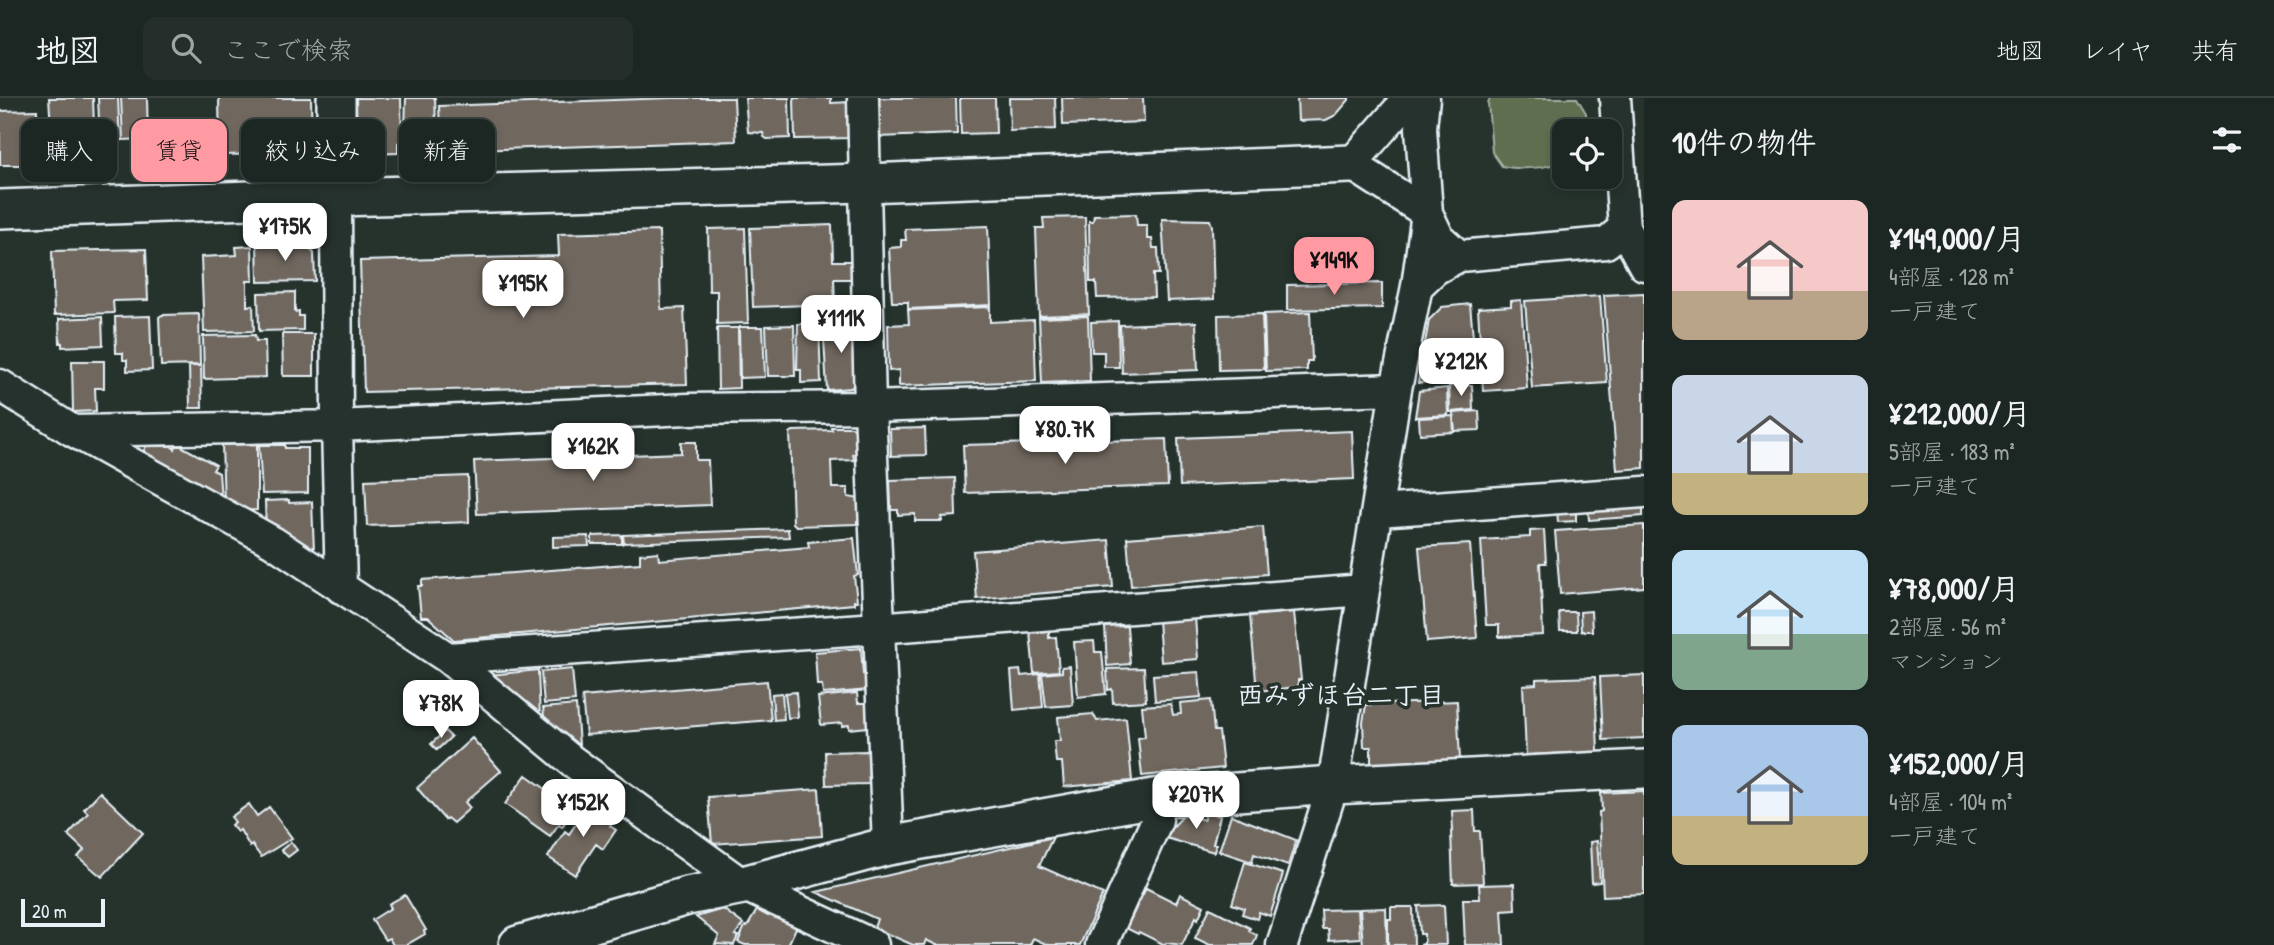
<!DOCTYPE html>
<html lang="ja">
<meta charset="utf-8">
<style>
body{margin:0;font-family:"Patrick Hand","Klee One",sans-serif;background:#252e2a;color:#f1f3f6;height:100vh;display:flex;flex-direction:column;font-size:26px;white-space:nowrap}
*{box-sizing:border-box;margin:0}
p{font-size:23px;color:#a0a5a5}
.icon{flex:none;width:38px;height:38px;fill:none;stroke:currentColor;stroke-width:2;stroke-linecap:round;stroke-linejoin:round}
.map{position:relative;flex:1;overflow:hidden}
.sheet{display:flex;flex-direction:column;background:#1c2622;width:630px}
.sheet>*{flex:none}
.banner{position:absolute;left:21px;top:21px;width:665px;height:63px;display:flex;gap:14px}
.controls{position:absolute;left:1552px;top:21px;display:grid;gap:14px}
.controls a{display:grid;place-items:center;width:70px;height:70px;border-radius:14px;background:#1c2622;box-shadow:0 4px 10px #0003,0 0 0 2px #3a4340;font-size:35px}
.scale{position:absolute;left:21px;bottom:18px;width:84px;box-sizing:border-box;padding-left:7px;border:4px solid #e8f1f8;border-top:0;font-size:19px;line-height:24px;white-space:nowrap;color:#e8f1f8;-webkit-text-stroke:5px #26332d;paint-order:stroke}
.price{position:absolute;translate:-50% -60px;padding:0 16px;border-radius:14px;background:#fff;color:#222;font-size:23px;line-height:46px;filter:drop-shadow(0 2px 4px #0008)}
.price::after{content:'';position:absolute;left:50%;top:42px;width:21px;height:16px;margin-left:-10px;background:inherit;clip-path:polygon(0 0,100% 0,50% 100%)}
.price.active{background:#ff9aa2;color:#111}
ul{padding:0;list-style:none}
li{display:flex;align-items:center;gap:21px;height:175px;padding:0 28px}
li span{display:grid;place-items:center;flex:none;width:196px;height:140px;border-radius:14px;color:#555}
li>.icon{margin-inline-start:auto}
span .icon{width:84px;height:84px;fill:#fffc;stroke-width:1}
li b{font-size:30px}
h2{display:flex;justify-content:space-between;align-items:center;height:84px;padding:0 28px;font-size:30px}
.pill{padding:0 24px;border-radius:14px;background:#1c2622;box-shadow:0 4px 10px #0003,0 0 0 2px #3a4340;font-size:24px;line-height:63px}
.pill.active{background:#ff9aa2;color:#111}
header{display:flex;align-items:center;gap:42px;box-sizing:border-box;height:98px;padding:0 35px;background:#1c2622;border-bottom:2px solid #3a4340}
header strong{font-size:33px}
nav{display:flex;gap:38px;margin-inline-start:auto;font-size:24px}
.search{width:490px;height:63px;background:#252e2a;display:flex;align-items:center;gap:18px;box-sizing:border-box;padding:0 24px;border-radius:14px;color:#a0a5a5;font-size:26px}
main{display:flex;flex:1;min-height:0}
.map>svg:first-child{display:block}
</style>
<header>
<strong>地図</strong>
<div class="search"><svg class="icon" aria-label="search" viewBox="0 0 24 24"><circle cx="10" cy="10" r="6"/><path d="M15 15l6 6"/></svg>ここで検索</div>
<nav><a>地図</a><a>レイヤ</a><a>共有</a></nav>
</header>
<main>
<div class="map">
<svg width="1644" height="847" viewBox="0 0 1644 847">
<rect width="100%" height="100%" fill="#26332d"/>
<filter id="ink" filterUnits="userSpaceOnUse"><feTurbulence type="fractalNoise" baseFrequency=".0143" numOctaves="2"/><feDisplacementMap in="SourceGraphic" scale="14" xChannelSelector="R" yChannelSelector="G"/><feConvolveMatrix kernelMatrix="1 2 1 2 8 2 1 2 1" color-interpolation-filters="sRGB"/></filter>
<g filter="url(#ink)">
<!-- green -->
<path fill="#5e6e50" stroke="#a3b0a4" stroke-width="2" d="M1490,0H1577L1586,15L1587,33H1564V62C1549,71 1519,72 1502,68L1492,54L1488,5Z"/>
<!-- building -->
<path fill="#70685e" stroke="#e8f1f8" stroke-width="2" d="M49,0H93L95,56L53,59Z
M98,0H118L120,46H100Z
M121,0H147L148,41L123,42Z
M219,0H311L312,51H281L282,56L220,57Z
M356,0H401L402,45H398V55L368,56L357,45Z
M406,0H435L437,52L421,44L411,31H405Z
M671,0H734L736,43L441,53L439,8Z
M745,0H789L790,40L767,41L764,39L763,35L748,34Z
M794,0H831V5L851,4L852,40L795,41Z
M877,0H956L957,36L878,39Z
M960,0H995L996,35L961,36Z
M1009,0H1055L1056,31L1010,33Z
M1062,0H1143L1144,24L1063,27Z
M1297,0H1349V2L1336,17L1326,22L1298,23Z
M37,12V34H24L25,67H0V13Z
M1564,66V79L1583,81L1562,82L1561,67Z
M1136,116L1137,127H1147V141H1152L1153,150H1158L1159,176H1153L1154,199L1097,200L1096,184H1090L1089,123H1093L1094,117Z
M1085,119L1089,216L1039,218L1036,130H1044L1043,120Z
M1162,121L1210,122L1212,128L1214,201L1167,203Z
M832,127L833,163H853V172L851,173V181H834L835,206L753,209L750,130Z
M988,128L991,207L908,211V204H892L889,150L901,149V142H906L905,131Z
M745,130L748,225L717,226V193H709L708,131Z
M659,133L661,211L684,210L687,286L364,294L360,163L559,158L558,136Z
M302,145L314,155L315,183L258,184L257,146Z
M252,148L253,183H247V208L253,207L254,233L204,234L201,159L237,157L236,149Z
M146,151L148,202L113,203L114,215L54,217L52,153Z
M1382,185V210L1287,212V187Z
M295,194V214L299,213V218H303V232L259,233L258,195Z
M1644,195V370L1617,372L1604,197Z
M1600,198L1607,285L1532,290L1525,203Z
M1521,202L1527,290L1483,293L1478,210L1511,208V203Z
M1470,206L1476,272L1469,273V281L1418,285L1429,222L1442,209Z
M990,209V224L1034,222L1036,283L899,288V272L889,273L888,227L909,226L908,212Z
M1310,214L1312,263H1307V272L1266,273L1264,216Z
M199,216L200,267L161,268L159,219L162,217Z
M1262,216L1264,271L1219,272L1218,217Z
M150,218L152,272L127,273V262H123V255H116L115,219Z
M1088,218L1090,283L1042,285L1039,220Z
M102,219L103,247L62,249V245H60L59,221Z
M1118,223L1119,269H1104V254H1092L1091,224Z
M856,224L859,281L851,290L827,292L823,225Z
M1196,224L1198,272L1122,275L1120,227Z
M819,225L821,284L801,285V272H797L798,226Z
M794,227L795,278H768L766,228Z
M739,229H763L765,279L740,280Z
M717,230H738L739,290L718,291Z
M282,236H314V278H283Z
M255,237L256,243H265L266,279L204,281L203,238Z
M72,263H104V290H95L96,313L73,314Z
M189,268H201L202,310H190Z
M1472,287L1473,312L1450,314L1449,288Z
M1447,290L1448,317L1415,319L1419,293Z
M1479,313L1480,332L1455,333L1453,315Z
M1453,318L1454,334L1420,336L1419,320Z
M831,329H852L855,332L856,356H853L854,362L831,363L832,390H848V399L860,401L861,423H857V426L796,428L793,425L790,335L793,333L832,332Z
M925,330L926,357L891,358L890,331Z
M1352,333L1354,381L1180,388L1178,340Z
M1166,341L1168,388L965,395L963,347Z
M681,344H696V362H708L710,407L477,416L474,363L681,355Z
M257,346V412L237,413L224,407L222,347Z
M259,347H285V350H308V395L262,396Z
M146,348H171L175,351L176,348H181L216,367L213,372L219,375L221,400L140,360Z
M468,378L469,424L367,428L365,382Z
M955,380L956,418L941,419L942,423H915V416L898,417V412H891L890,382Z
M289,402V405L312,404L314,453H300L266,432L265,403Z
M1643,406V418L1589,422L1588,410Z
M1576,411V423L1558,424L1557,412Z
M1644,427V489L1560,496L1555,433Z
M1263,429L1267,476L1131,488L1127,440Z
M788,431L789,439L624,445L623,437Z
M1544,432L1546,465H1540L1543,537L1499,539V527H1486L1481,442L1530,439V433Z
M622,437V446H592V438Z
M588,438L589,448L553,449V439Z
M854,440L858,477L854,478L857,503H854V506L454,542L428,519H421L418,488H422V482L640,465V456L658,454L659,462L809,449L808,444Z
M1109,442L1113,489L977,501L973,453Z
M1470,446L1477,540L1427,544L1419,449Z
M1591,513L1592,533H1581L1580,514Z
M1294,514L1301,582H1298V589L1257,593L1250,518Z
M1559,514H1576L1577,533H1560Z
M1195,519L1198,561L1161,564L1158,522Z
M1127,528L1130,566L1107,568L1105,529Z
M1049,533V540L1056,539L1059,573L1034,575L1030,534Z
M1094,543L1095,554H1102L1106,596L1078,599L1074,544Z
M861,550L863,576L868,575L869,592L823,596L822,587H817L815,554Z
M1070,568L1073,607L1046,609L1042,576L1062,574V569Z
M1144,570L1146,603L1113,605L1112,591L1108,592L1107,571Z
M572,571L575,603L544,606L541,574Z
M538,572L540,620L490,577Z
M1020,572L1021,578L1040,576L1043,609L1014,612L1011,573Z
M1199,574L1201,599L1155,603L1153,577Z
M1644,577V640L1603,642L1600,579Z
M1595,579L1598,654L1526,657L1523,587L1536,586V581Z
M767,583L771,622L586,637L582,599Z
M796,594L798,619L788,620L785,595Z
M782,595L784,621L774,622L772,596Z
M857,595L858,605H866L868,629L849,631V627L842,628V625L821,627L818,599Z
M1211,602L1214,633H1219L1223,670L1142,678L1138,640L1145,639L1142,608L1171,606L1173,617L1181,616L1180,605Z
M1457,603L1460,662L1371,666V649H1364L1363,624L1366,607Z
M576,607L579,647H574L545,627L543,610Z
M1093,616L1097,623L1126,620L1132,683L1064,689L1062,664H1056L1054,643H1060L1058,619Z
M445,633L451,639L437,652L431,646Z
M472,640L501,673L465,704L470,710L453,725L447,720L445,722L417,690Z
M868,653L869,686L826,687L825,654Z
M526,677L574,711L562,729L559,726L550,738L505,706Z
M819,691L822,738L712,746L708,699Z
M1644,693V796L1603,798L1599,714L1602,713L1601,695Z
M100,694L143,735L102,779L78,759L84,752L68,737L88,715L84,711Z
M591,704L614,721L610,728L616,732L603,751L596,746L575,777L548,759L565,733L569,736Z
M249,706L257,718L269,709L292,740L261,759L252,747L250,749L240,732L237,734L231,727L235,724L231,719Z
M1474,712L1475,733H1480L1483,785L1453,786L1451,734L1453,733L1452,713Z
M1206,714L1220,718L1213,746H1216L1214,754L1166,740V736L1185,716L1204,722Z
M1231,717L1296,742L1288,768L1254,756L1252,764L1219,753Z
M1053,739L1039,768L1103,796L1080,847H1048L1033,840L1030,847H936L926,842L924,847H913L874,830L877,821L816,794Z
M1597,743L1600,784L1592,785L1590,744Z
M291,744L297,752L288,759L281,752Z
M1245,764L1283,776L1270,818L1259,814L1257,821L1242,816L1244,810L1232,806Z
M1514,786L1515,811L1502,812L1504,847H1465L1463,801H1480L1479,787Z
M1146,790L1176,805L1180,796L1204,808L1198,821L1196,819L1182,847L1166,845L1165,847L1139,834L1138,836L1126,830Z
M405,797L426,832L424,833L425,836L406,847H393L389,840L385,842L372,822L391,810L389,806Z
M1444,807L1446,847H1420L1424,846V836H1420L1418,808Z
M1391,809H1413L1414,847H1388V821H1391Z
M1210,810L1250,830L1249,833L1257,837L1253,847H1210L1195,840Z
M1386,810L1387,847H1363L1360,811Z
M723,811L743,826L735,837L738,838L734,847L715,846L719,838L696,819Z
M1358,811L1360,840L1329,842L1328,831H1322L1321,812Z
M757,812L768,818L769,814L796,830L788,847H745L738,844L745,828L747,829Z"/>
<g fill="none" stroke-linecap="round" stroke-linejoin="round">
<!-- minor casing -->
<g stroke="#e8f1f8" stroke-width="35">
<path id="minor" d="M863,0L870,309L888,748
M1409,0L1351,66L1427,115L1439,140L1459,158
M1615,0L1624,130L1644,167
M336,99L337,328L341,490
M1417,188L1427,115L1421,30L1424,0
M0,287L73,333L273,444L448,560L572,663L743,787L873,847
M73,333L337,328L688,311L870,309L1396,291
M1378,413L1644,394
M448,560L877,530L1364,492
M1101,847L1157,722L1154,700
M1282,847L1333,687L1396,291L1417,188L1435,171L1459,158L1606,145L1624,130"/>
</g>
<!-- tertiary casing -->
<g stroke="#e8f1f8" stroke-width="42">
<path id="tertiary" d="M336,0V99
M0,111L336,99L866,85L1351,66
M518,847L687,798L743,787L888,748L1154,700L1333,687L1644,671"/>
</g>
<!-- minor -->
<use href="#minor" stroke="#26332d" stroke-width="30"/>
<!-- tertiary -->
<use href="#tertiary" stroke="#26332d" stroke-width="37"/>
</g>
</g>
<g text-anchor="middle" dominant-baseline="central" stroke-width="7" stroke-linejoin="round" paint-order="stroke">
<!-- neighbourhood labels -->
<g font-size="26" font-weight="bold" fill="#e8f1f8" stroke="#26332d">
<text x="1341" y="596">西みずほ台二丁目</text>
</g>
</g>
</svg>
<div class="controls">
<a><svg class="icon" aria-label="locate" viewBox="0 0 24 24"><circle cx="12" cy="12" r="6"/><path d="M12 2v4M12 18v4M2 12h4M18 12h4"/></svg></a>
</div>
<div class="scale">20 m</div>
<b class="price" style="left:285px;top:165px">¥175K</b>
<b class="price active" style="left:1334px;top:199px">¥149K</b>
<b class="price" style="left:523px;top:222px">¥195K</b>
<b class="price" style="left:841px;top:257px">¥111K</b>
<b class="price" style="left:1461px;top:300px">¥212K</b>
<b class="price" style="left:1065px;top:368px">¥80.7K</b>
<b class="price" style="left:593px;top:385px">¥162K</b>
<b class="price" style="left:441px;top:642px">¥78K</b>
<b class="price" style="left:1196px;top:733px">¥207K</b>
<b class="price" style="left:583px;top:741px">¥152K</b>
<div class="banner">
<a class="pill">購入</a>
<a class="pill active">賃貸</a>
<a class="pill">絞り込み</a>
<a class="pill">新着</a>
</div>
</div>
<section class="sheet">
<h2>10件の物件<svg class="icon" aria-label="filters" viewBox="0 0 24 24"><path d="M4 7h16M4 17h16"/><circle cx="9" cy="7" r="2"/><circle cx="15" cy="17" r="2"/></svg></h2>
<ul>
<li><span style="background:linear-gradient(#f6c9c9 65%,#b9a48a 0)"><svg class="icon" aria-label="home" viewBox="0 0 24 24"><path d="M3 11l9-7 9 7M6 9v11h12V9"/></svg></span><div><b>¥149,000/月</b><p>4部屋 · 128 m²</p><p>一戸建て</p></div></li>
<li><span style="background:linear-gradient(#c9d6e8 70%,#c2b280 0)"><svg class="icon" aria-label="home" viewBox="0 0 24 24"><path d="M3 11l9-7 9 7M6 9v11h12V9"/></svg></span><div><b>¥212,000/月</b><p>5部屋 · 183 m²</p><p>一戸建て</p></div></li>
<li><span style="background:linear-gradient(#bfe0f5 60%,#7fa58c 0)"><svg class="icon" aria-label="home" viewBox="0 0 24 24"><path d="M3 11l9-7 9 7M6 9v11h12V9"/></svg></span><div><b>¥78,000/月</b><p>2部屋 · 56 m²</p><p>マンション</p></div></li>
<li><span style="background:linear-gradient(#a9c7e8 65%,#c2b280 0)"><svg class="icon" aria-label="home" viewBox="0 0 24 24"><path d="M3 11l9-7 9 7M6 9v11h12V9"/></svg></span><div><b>¥152,000/月</b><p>4部屋 · 104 m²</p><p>一戸建て</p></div></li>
</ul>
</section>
</main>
